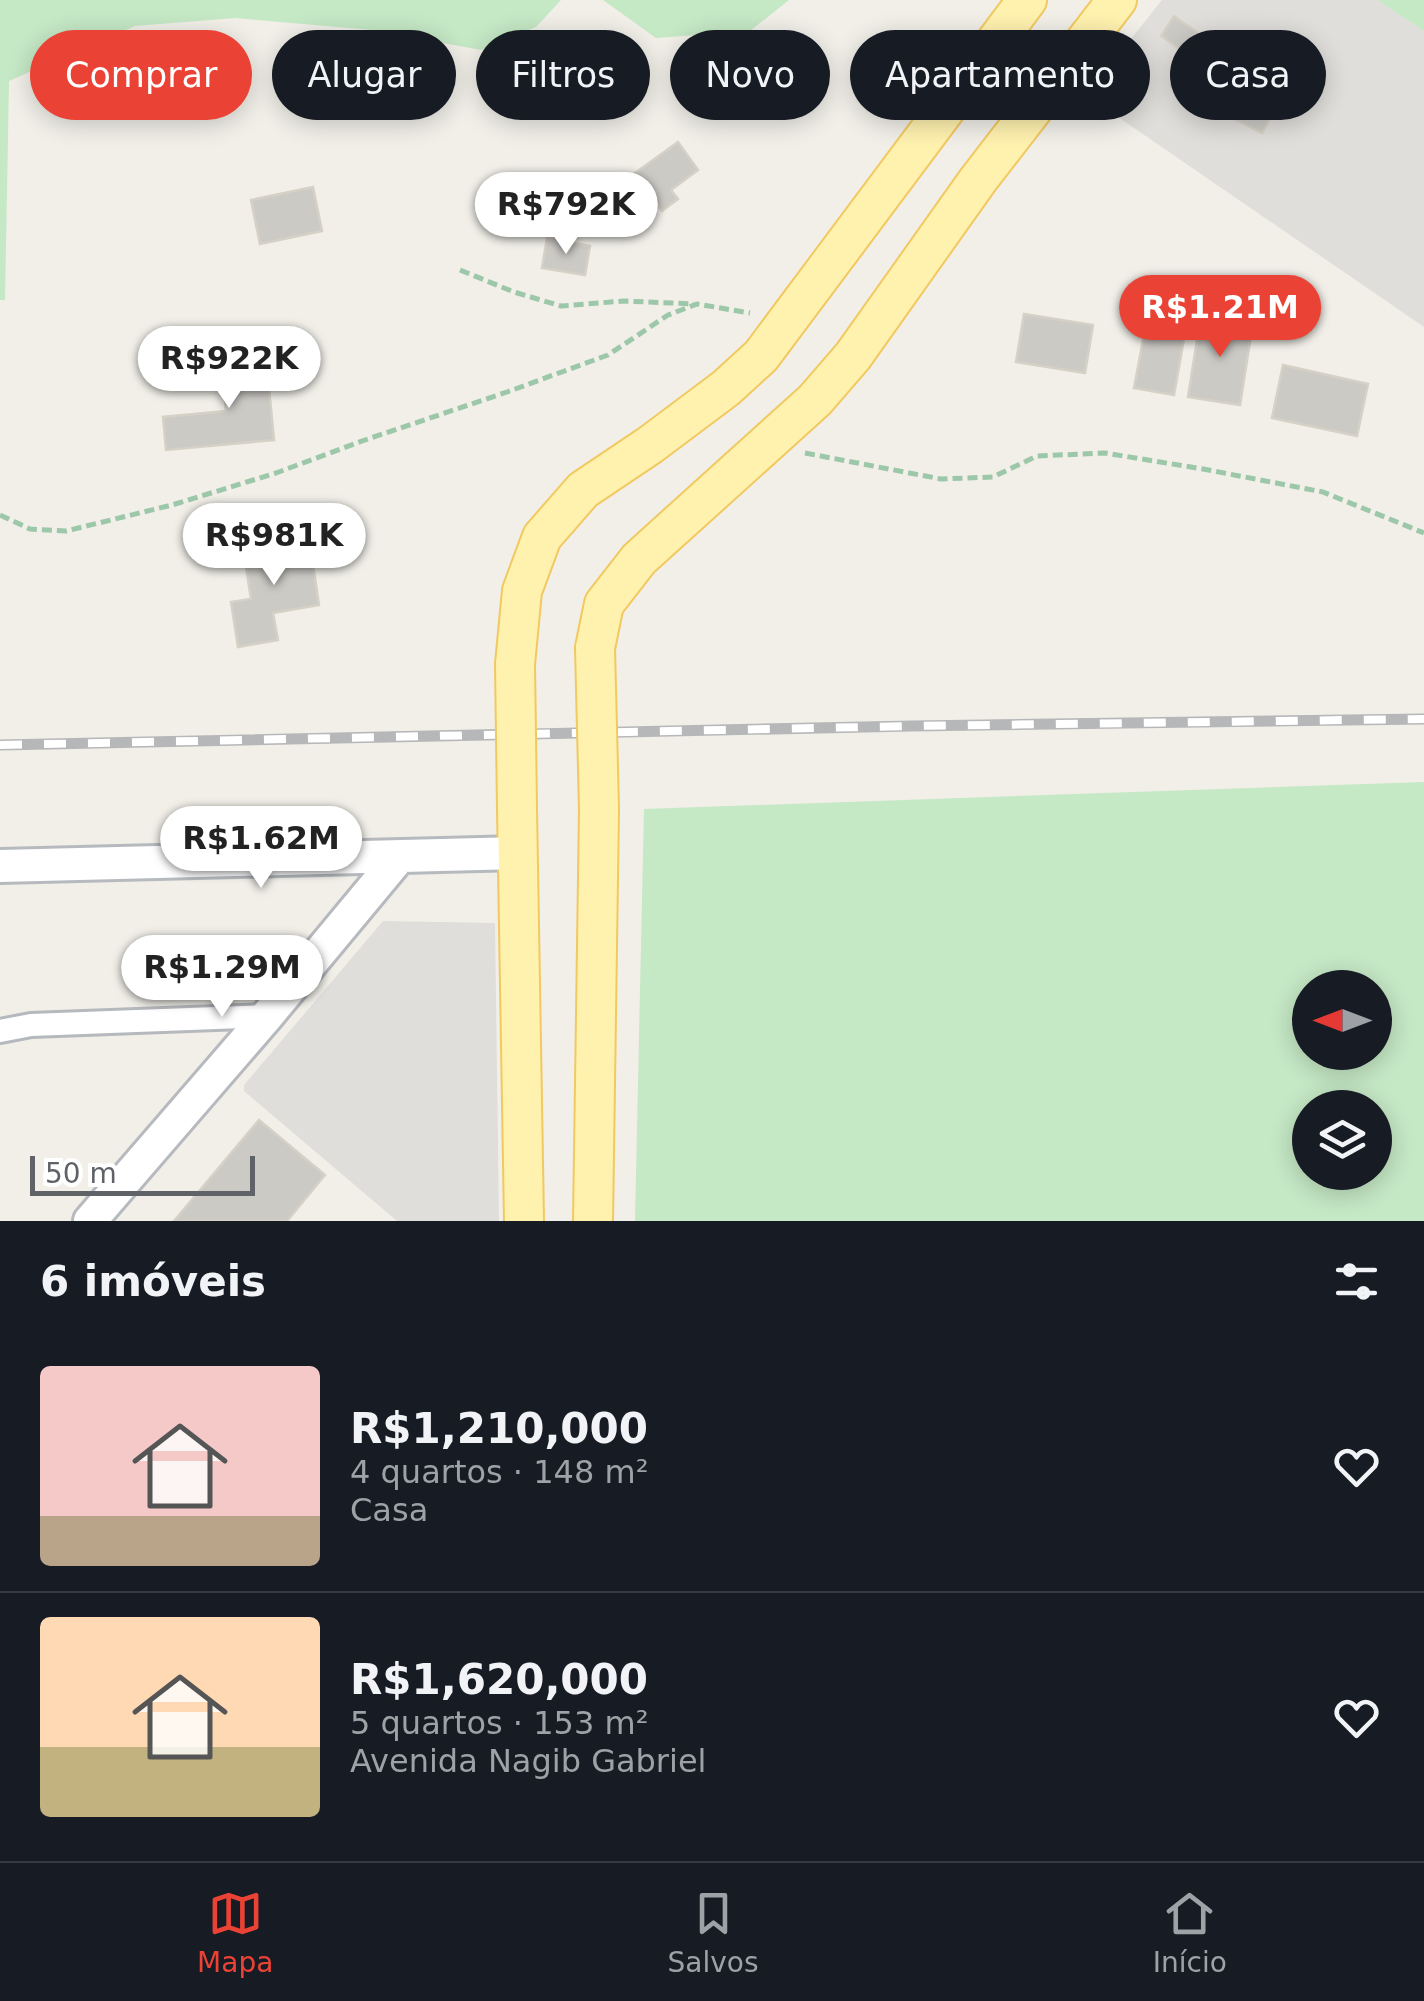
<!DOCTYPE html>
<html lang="pt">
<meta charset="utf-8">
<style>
body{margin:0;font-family:"DejaVu Sans",sans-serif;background:#242831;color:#f1f3f6;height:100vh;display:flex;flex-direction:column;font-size:38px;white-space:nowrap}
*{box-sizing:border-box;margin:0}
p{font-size:32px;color:#9ea1a6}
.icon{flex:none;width:55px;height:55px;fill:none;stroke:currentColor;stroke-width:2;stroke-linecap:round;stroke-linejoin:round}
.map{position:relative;height:1221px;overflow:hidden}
.details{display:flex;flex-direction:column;background:#171b24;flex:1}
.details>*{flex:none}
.guide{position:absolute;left:30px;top:30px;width:1365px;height:90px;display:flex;gap:20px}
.needle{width:65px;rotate:270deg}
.tools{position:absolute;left:1292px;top:970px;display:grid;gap:20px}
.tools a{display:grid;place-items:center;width:100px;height:100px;border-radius:50%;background:#171b24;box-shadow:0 5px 25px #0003;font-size:50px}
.scale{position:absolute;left:30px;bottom:25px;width:225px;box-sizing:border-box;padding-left:10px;border:5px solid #5f6368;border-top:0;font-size:28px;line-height:35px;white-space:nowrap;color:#5f6368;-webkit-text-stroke:8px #fff;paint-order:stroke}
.price{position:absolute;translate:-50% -85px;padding:0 22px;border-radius:35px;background:#fff;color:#222;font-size:32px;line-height:65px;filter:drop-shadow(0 2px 5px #0008)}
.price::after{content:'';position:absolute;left:50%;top:60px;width:30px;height:22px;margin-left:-15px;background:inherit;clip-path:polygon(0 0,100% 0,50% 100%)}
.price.current{background:#ea4335;color:#fff}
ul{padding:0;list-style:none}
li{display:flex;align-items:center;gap:30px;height:250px;padding:0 40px}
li+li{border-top:2px solid #363941}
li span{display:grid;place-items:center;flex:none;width:280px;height:200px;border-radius:10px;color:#555}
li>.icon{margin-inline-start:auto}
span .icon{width:120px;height:120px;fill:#fffc;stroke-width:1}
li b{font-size:42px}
h2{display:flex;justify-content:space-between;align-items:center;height:120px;padding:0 40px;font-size:42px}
.pill{padding:0 35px;border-radius:45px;background:#171b24;box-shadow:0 5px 25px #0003;font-size:35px;line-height:90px}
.pill.current{background:#ea4335;color:#fff}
.menu{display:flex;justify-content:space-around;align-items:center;height:140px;border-top:2px solid #363941;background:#171b24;font-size:28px;color:#9ea1a6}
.menu a{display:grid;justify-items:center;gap:5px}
.menu .current{color:#ea4335}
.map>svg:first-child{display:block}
</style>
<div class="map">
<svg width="1424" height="1221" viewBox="0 0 1424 1221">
<rect width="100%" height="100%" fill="#f1efe8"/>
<!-- industrial -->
<path fill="#e0deda" d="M1162,0H1377L1424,31V327L1086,95Z
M383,921L495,923L499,1221H397L244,1091V1085Z"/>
<!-- green -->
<path fill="#c5e8c5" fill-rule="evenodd" d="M0,0H561L536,27L481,50L372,30L235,18L135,26L9,81L5,300H0Z
M603,0H789L750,31L656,38Z
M1377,0H1424V31Z
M1424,782V1221H635L644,809ZM1310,988H1375V1052H1310ZM1310,1108H1375V1172H1310Z"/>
<!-- building -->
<path fill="#cccac5" stroke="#d6d1c6" stroke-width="2.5" d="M1174,16L1197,32L1184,52L1161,36Z
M1217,59L1283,95L1262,133L1171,86L1183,61L1209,74Z
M678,142L698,170L671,190L678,199L662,211L635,173Z
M313,187L322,231L260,244L251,200Z
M547,238L590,246L585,275L542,268Z
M1151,298L1190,305L1174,395L1134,388Z
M1024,314L1093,325L1085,373L1016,362Z
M1201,315L1253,323L1240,405L1188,397Z
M266,356L274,440L166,450L163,417L226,411L221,360Z
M1283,365L1368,384L1357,436L1272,418Z
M309,537L319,605L273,613L278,640L238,647L231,602L251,599L243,548Z
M259,1120L325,1175L287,1221H174Z"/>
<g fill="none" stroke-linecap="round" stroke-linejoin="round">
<!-- street casing -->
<g stroke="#b5b8bc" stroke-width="28">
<path id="street" d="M0,1031L31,1025L267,1016"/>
</g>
<!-- secondary casing -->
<g stroke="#b6babf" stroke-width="38">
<path id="secondary" d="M0,866L519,853
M90,1221L267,1016L399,857"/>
</g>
<!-- primary casing -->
<g stroke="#f2c960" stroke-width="42">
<path id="primary" d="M595,648L604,604L639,559L815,400L853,356L978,180L1117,0
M515,664L522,591L542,537L583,490L650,445L726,388L761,356L1027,0
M517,808L524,1221
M593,1221L599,809"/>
</g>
<!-- path -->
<path stroke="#9cc7a9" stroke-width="5" stroke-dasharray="10 5" stroke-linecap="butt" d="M460,270L514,292L561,306L624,301L694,304
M805,453L941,479L993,477L1037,456L1105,453L1203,469L1323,492L1424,533
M0,515L30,529L66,531L172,505L276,473L362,441L507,392L608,355L668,315L697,304L750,313"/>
<!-- street -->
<use href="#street" stroke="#fff" stroke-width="22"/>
<!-- secondary -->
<use href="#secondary" stroke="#fff" stroke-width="32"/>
<!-- primary -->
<use href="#primary" stroke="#fff2af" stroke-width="38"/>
<!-- rail casing -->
<g stroke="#b6b7b8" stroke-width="11">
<path id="rail" d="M0,745L912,726L1424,719"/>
</g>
<!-- rail -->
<use href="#rail" stroke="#fff" stroke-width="8" stroke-dasharray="22" stroke-linecap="butt"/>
<!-- primary-bridge casing -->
<g stroke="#f2c960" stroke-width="42" stroke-linecap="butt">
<path id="primary-bridge" d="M595,648L599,809
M515,664L517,808"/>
</g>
<!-- primary-bridge -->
<use href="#primary-bridge" stroke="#fff2af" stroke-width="38"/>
</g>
</svg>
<div class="tools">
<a><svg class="needle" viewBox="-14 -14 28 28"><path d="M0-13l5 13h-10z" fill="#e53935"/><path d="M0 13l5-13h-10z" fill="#9ea1a6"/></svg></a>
<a><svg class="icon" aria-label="layers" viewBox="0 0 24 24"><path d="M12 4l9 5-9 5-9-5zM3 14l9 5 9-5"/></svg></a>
</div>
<div class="scale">50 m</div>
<b class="price" style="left:566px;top:257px">R$792K</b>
<b class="price current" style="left:1220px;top:360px">R$1.21M</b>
<b class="price" style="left:229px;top:411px">R$922K</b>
<b class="price" style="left:274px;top:588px">R$981K</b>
<b class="price" style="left:261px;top:891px">R$1.62M</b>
<b class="price" style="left:222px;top:1020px">R$1.29M</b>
<div class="guide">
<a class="pill current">Comprar</a>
<a class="pill">Alugar</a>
<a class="pill">Filtros</a>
<a class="pill">Novo</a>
<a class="pill">Apartamento</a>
<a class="pill">Casa</a>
</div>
</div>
<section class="details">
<h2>6 imóveis<svg class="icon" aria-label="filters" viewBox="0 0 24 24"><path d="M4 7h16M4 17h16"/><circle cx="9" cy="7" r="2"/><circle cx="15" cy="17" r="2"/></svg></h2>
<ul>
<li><span style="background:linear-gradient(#f6c9c9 75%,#b9a48a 0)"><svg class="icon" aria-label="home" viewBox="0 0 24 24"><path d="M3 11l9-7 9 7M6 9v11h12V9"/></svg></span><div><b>R$1,210,000</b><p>4 quartos · 148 m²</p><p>Casa</p></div><svg class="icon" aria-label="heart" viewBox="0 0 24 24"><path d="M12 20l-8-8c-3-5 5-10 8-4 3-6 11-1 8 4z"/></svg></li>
<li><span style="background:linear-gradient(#ffd9b3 65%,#c2b280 0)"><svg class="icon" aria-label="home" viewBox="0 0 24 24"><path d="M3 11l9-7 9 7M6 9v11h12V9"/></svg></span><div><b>R$1,620,000</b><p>5 quartos · 153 m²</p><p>Avenida Nagib Gabriel</p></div><svg class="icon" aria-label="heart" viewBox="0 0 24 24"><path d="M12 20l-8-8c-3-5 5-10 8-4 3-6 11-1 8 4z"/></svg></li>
</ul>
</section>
<nav class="menu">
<a class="current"><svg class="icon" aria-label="map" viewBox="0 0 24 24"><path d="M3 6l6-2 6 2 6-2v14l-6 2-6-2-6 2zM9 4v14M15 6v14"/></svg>Mapa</a>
<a><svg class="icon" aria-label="saved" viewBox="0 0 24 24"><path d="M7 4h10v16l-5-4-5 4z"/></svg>Salvos</a>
<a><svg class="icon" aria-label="home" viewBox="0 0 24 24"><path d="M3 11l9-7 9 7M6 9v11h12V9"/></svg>Início</a>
</nav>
